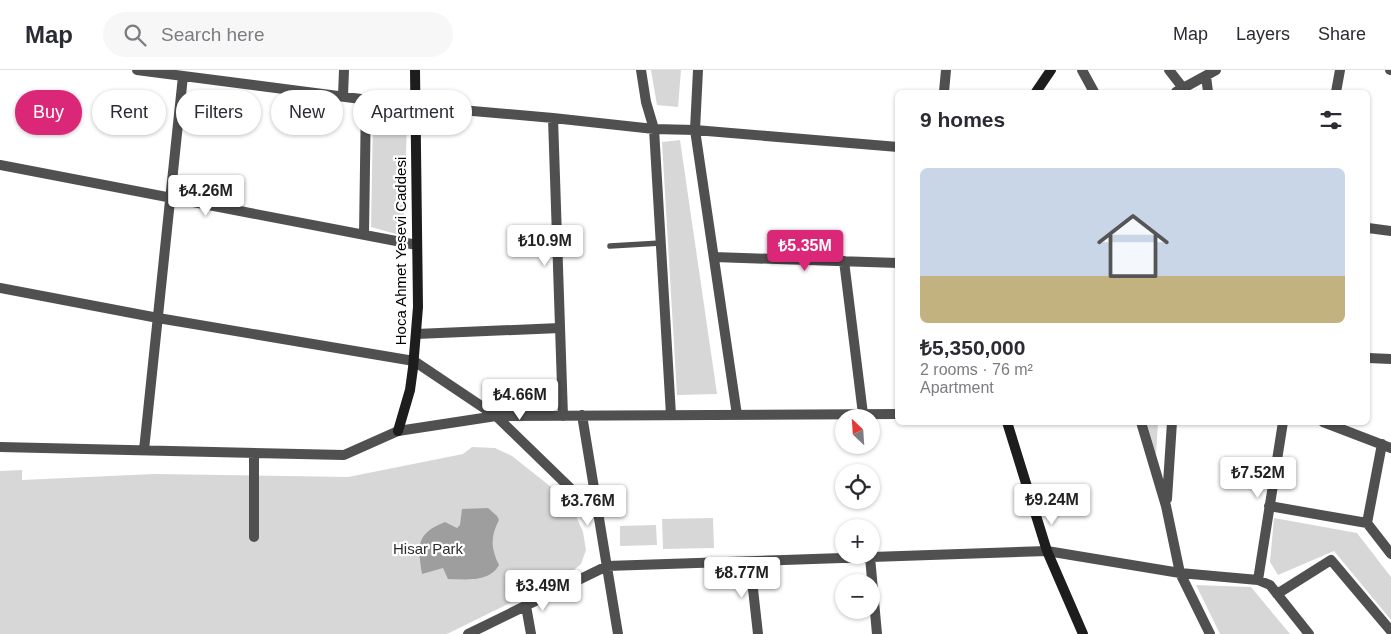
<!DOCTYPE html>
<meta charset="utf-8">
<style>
body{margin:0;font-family:Arial,sans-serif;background:#f7f7f7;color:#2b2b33;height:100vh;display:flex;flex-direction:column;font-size:19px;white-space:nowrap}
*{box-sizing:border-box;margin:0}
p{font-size:16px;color:#7c7c81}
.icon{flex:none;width:28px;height:28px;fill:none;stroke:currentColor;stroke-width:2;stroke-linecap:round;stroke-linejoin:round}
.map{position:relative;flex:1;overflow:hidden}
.side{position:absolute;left:895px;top:20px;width:475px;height:335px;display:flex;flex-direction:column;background:#fff;border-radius:8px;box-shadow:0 1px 4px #0004}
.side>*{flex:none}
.top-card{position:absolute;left:15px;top:20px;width:475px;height:45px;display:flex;gap:10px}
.needle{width:32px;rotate:335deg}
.fabs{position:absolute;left:835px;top:339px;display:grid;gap:10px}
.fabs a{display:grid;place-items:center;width:45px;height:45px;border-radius:50%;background:#fff;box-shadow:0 1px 4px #0004;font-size:25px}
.price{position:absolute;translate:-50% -42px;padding:0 11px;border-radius:5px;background:#fff;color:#222;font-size:16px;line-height:32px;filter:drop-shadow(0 1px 2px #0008)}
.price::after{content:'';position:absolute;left:50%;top:30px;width:15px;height:11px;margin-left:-8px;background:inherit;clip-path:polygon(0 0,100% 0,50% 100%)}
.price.on{background:#db2777;color:#fff}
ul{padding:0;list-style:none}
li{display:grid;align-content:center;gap:10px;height:265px;padding:0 25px}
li+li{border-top:1px solid #e1e1e2}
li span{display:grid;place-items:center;height:155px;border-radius:8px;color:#555}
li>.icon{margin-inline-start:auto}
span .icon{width:90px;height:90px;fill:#fffc;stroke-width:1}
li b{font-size:21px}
h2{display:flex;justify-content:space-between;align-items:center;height:60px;padding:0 25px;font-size:21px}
.tag{padding:0 18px;border-radius:22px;background:#fff;box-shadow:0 1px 4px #0004;font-size:18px;line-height:45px}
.tag.on{background:#db2777;color:#fff}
header{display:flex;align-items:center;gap:30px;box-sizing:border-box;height:70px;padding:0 25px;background:#fff;border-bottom:1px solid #e1e1e2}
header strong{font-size:24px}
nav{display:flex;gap:28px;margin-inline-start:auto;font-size:18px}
.search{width:350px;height:45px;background:#f7f7f7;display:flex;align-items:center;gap:12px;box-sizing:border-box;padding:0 18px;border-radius:28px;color:#7c7c81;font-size:19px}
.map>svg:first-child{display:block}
</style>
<header>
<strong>Map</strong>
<div class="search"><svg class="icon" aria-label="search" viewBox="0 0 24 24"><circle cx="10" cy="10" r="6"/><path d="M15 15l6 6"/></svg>Search here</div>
<nav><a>Map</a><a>Layers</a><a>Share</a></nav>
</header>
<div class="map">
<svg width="1391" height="564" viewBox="0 0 1391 564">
<rect width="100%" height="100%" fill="#fff"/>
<!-- green -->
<path fill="#d7d7d7" d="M651,0H681L678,37L657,35Z
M373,47L407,53L403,166L371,157Z
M680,70L717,324L677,325L662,72Z
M1147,353H1158L1156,385Z
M472,377L495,378L512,386L565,428L573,439L583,462L586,480L581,494L569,504L447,564H0V401L22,400V410L154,404L348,407L463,384Z
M713,448L714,478L663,479L662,449Z
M1274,448L1357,463L1391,507V550L1334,481L1278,505L1270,492Z
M656,455L657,475L620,476V456Z
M1196,515L1251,517L1290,564H1220Z"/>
<!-- water -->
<path fill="#9e9e9e" d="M488,438L497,446L499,450C490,467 491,479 499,495C489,513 466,509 448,509L443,498L422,504C418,476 415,464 445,452L457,458L460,455L462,439Z"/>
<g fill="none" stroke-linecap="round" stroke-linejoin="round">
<!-- lane -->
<path stroke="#505050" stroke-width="5.5" d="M610,176L661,173"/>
<!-- street -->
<path stroke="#505050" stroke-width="10" d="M137,0L415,36L553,48L654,59L695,60L898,77
M641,0L646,32L654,59L671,345
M698,0L695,60L737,345
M1082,0L1094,22
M1169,0L1183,18
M1390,0H1391
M1206,6L1208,22
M944,22L946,0
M1176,22L1216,0
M1336,22L1340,0
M343,26L344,0
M553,48L563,346
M0,95L417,175
M1368,158L1391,161
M364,164L366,29
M714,187L898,193
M844,191L863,344
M0,218L158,248L414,291L496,346L599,446
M416,264L560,258
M1368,288L1391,289
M582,345L618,564
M1141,352L1166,436L1180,503L1210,564
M1323,352L1391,378
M0,377L344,385L398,361L496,346L898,344
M144,380L183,6
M1167,429L1172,352
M1269,436L1367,453L1391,484
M1367,453L1382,374
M254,467V383
M870,487L877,564
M750,492L758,564
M1258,510L1283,352
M1277,524L1331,490L1391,561
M526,536L531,564
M468,564L607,496L1047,481L1180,503L1258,510L1270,515L1309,564"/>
<!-- secondary -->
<path stroke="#1d1d1d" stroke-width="10" d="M1036,22L1051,0
M1007,352L1047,481L1083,564
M398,361L410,320L413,298L418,237L415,0"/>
</g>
<g text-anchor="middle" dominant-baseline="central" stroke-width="4.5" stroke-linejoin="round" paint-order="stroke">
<!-- street labels -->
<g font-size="15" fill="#000" stroke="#fff">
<text transform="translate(400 181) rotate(-90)">Hoca Ahmet Yesevi Caddesi</text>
</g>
<!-- park labels -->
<g font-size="15" fill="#2e2e2e" stroke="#fff">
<text x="428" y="478">Hisar Park</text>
</g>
</g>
</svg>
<div class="fabs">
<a><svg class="needle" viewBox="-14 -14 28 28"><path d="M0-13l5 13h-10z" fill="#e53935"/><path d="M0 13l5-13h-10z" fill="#7c7c81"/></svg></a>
<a><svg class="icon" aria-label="locate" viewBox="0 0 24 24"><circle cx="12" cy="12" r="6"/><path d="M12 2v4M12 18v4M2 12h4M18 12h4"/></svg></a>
<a>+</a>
<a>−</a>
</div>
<b class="price" style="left:206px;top:147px">₺4.26M</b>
<b class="price" style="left:545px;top:197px">₺10.9M</b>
<b class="price on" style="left:805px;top:202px">₺5.35M</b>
<b class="price" style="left:520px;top:351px">₺4.66M</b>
<b class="price" style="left:1258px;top:429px">₺7.52M</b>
<b class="price" style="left:1052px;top:456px">₺9.24M</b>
<b class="price" style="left:588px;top:457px">₺3.76M</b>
<b class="price" style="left:742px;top:529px">₺8.77M</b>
<b class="price" style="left:543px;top:542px">₺3.49M</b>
<div class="top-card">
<a class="tag on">Buy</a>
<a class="tag">Rent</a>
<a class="tag">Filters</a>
<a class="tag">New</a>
<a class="tag">Apartment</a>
</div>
<section class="side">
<h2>9 homes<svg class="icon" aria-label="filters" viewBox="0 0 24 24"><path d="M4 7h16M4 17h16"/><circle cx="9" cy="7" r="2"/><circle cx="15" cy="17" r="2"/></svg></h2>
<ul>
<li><span style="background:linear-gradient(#c9d6e8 70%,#c2b280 0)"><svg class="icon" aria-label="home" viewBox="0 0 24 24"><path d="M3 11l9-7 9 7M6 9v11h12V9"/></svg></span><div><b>₺5,350,000</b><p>2 rooms · 76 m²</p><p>Apartment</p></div></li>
</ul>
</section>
</div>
